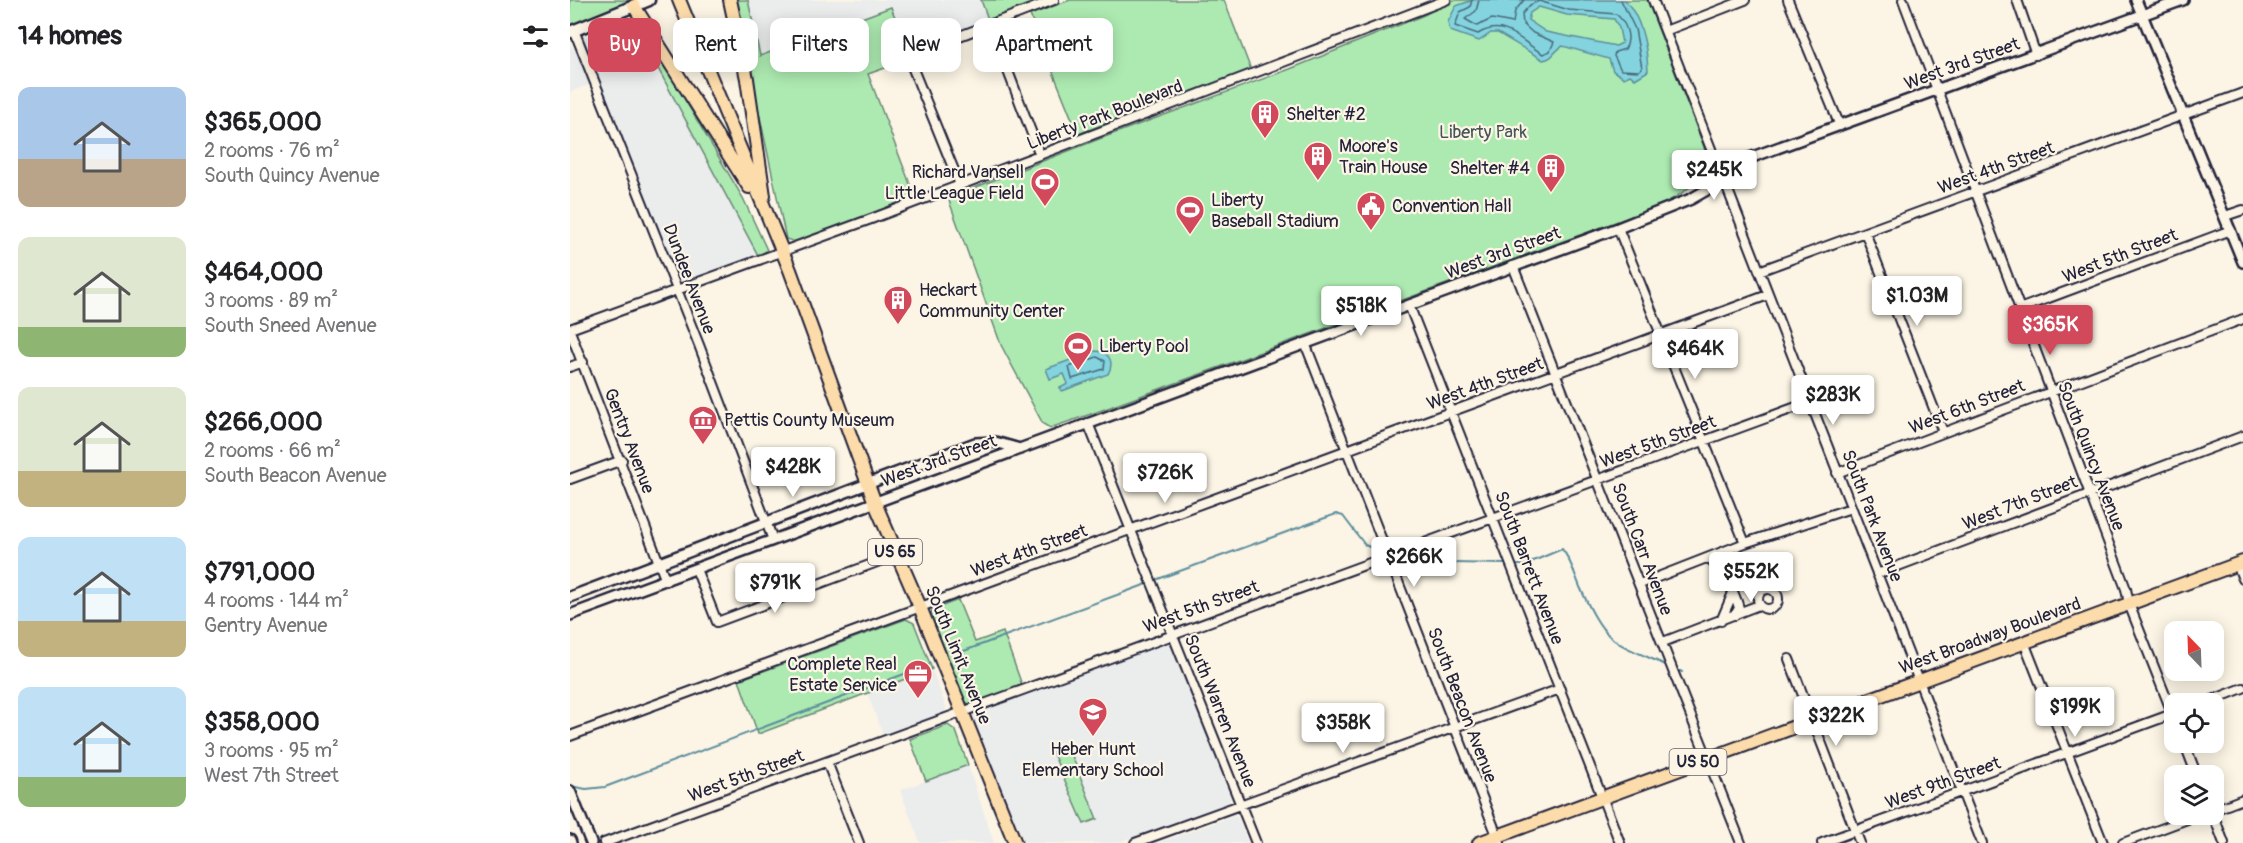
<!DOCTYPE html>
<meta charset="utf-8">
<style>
body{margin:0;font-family:Pangolin,sans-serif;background:#f2f2f2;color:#202124;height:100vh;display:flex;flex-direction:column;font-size:22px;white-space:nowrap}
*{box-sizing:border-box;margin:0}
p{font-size:20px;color:#757577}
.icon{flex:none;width:33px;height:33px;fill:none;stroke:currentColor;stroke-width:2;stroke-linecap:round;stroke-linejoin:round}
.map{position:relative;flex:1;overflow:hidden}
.drawer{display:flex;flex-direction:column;background:#fff;width:570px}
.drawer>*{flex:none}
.top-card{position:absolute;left:18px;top:18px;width:570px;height:54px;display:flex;gap:12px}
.needle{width:39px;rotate:337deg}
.tools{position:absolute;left:1594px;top:621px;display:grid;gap:12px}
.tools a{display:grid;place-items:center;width:60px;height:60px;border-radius:12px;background:#fff;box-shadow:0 3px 15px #0003;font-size:30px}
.price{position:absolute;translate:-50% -51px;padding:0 14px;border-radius:6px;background:#fff;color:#222;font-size:20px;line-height:39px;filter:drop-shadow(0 2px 3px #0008)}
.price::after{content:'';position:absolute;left:50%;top:36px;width:18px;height:14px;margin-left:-9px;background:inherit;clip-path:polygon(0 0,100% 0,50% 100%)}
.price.active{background:#d1495b;color:#fff}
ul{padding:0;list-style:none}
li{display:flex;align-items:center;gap:18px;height:150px;padding:0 18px}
li span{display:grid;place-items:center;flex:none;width:168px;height:120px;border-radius:12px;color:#555}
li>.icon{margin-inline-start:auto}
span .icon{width:72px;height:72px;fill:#fffc;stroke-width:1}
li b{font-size:26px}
h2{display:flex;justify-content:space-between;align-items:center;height:72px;padding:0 18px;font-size:26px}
.tag{padding:0 21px;border-radius:12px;background:#fff;box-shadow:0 3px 15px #0003;font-size:21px;line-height:54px}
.tag.active{background:#d1495b;color:#fff}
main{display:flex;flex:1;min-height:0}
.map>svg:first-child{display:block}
</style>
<main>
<section class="drawer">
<h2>14 homes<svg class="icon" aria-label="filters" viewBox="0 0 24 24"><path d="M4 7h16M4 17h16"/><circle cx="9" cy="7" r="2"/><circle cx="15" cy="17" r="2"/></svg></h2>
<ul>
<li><span style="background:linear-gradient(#a9c7e8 60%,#b9a48a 0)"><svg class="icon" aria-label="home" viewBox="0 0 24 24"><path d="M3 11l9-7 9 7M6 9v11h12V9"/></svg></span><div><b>$365,000</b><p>2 rooms · 76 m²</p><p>South Quincy Avenue</p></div></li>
<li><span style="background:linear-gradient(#dfe7d0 75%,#8fb573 0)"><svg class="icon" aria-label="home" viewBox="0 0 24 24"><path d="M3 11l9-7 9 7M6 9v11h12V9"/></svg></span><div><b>$464,000</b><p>3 rooms · 89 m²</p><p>South Sneed Avenue</p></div></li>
<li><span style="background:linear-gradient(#dfe7d0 70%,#c2b280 0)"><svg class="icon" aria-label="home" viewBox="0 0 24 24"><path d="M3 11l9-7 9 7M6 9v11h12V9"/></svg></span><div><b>$266,000</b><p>2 rooms · 66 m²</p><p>South Beacon Avenue</p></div></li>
<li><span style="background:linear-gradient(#bfe0f5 70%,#c2b280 0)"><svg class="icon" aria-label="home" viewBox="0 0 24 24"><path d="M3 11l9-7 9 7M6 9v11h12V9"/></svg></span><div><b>$791,000</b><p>4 rooms · 144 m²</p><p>Gentry Avenue</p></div></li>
<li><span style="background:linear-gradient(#bfe0f5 75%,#8fb573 0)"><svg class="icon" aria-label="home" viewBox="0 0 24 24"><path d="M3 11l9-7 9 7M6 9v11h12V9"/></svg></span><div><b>$358,000</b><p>3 rooms · 95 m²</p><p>West 7th Street</p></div></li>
</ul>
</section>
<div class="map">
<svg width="1673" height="843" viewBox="0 0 1673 843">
<rect width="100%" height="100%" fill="#fcf5e5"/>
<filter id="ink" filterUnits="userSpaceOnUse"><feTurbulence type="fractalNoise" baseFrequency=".0167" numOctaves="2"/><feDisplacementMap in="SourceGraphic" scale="12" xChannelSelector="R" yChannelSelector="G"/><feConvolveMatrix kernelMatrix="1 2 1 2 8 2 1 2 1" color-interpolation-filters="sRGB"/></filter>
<g filter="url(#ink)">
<!-- built -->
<path fill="#ebecec" d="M178,0H411L419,22L338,50L321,7L189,56Z
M55,24L84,61L189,257L111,285L105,281L12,42L13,37Z
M0,45L5,50L19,85L0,92Z
M598,641L601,643L661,798L658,803L546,843H455L416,757L402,718L404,713Z
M362,669L376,707L375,712L371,716L314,737L297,693Z
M398,765L424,843H350L330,790Z
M664,816L668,818L678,843H587Z"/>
<!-- green -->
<path fill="#adeab1" stroke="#688676" stroke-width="1.5" d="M0,0H60L0,27Z
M165,0H178L190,56L321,7L341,59L298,74L345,197L225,242L216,239Z
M411,0H479L419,22Z
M500,0H654L681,70L508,134L460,15Z
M883,0H1077L1134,147C1141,180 1109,197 1084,208L524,413L480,428L473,424L431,345L378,198L529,139L720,69L854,15Z
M55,24L65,27L79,39L173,198L197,250L189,257L84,61Z
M388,600L405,642L433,632L452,685L402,704L397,703L393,698L361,615L362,610Z
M336,619L344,623L362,669L188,734L169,680Z
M378,725L386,731L398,765L356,781L340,739Z
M497,743L527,819L514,824L481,749Z"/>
<!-- water -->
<path fill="#83d4de" stroke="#5c8d9d" stroke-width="1.5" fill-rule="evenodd" d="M903,0H1055C1072,19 1077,46 1078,71L1065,79L1060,75L1054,78L1043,71L1039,59L993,46C984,50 984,59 973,60L928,33H921L909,41L880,31L878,22L886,6ZM969,7L997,15L1044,19L1049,28L1052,43L1046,46L976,32L958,20L960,13Z
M525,351C539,351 545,362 538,374L492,391L490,388L498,384L494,374L480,379L476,369Z"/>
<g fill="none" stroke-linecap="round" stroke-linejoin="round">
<!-- shore -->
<path stroke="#49697c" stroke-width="1.5" d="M902,0L900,7L890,12L885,26L908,34C935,18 950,41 973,54L980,51L984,42L963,33L953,24L952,14L960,5L969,1L999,10L1046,14C1056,22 1062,38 1055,49L1045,52L1044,56L1051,70L1069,71L1072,68L1065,29L1051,0
M909,0L906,11L895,19L907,26L922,19L943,23L945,11L954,0
M527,357L535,361L534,369L502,379L499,367Z"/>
<!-- stream -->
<path stroke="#5c8d9d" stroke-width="2" d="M826,559L833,562L935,564
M948,565H954L992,549C1001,560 1005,575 1010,587C1036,644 1041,641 1096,665
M588,579L766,514L773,516L795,545L811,552
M383,655L577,584
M1110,671L1112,672
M0,786L16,789L35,787L358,665"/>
<!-- minor casing -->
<g stroke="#22223b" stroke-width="12">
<path id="minor" d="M1083,0L1150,172
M1218,0L1270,126
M1333,0L1556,589L1559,604L1605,720
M1447,0L1466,55
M420,24L470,155
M4,30L129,345L203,540
M1095,31L1175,0
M1154,180L1412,843
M390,185L341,64L345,53L484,0
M1655,216L1673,210
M1048,228L1175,543
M1295,232L1373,432
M943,266L1171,843
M1189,271L1673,93
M839,305L1050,843
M1449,309L1661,230
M0,329L301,219L876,0
M0,331L96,581
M735,343L930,843
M0,367L13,362
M518,423L686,843
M1267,473L1673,319
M0,479L52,460
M1137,558C1151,566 1165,593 1169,608L1165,615
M1667,564L1673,579
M126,569L147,622L326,555
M1307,574L1673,436
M1070,584L1175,543L1281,508
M1188 599a10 10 0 1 1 20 0a10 10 0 1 1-20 0Z
M1151,621L1162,595
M1093,642L1189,605
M1454,642L1533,843
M1219,659L1290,843
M1632,704L1673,688
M0,736L1198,295
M1614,742L1627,776
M257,762L289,843
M1644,810L1673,799
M1643,814L1654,843
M34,843L1240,402
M565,843L990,689
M1252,843L1605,713
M1553,843L1631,814"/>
</g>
<!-- tertiary casing -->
<g stroke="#22223b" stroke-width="14">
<path id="tertiary" d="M1566,0L1673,262
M0,597L405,443L425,442L450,449
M0,615L1048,228L1121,199L1154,180L1150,172L1177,159L1613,0
M0,791L21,843
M0,840L1,843"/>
</g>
<!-- secondary casing -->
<g stroke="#22223b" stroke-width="15">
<path id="secondary" d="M0,32L79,0"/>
</g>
<!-- trunk casing -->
<g stroke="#22223b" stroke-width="16">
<path id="trunk" d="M109,0L220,270L305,503L350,607L445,843
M160,0L177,79L194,196
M64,6L179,187
M909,843L1673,562"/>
</g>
<!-- minor -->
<use href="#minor" stroke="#fcf5e5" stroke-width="8"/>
<!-- tertiary -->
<use href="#tertiary" stroke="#fcf5e5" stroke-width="9"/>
<!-- secondary -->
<use href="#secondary" stroke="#fcf5e5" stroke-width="10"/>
<!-- trunk -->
<use href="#trunk" stroke="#fddcac" stroke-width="12"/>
</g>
</g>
<!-- icons -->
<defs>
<g id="building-pin" transform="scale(1.5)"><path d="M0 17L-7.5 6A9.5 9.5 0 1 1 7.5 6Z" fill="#d1495b" stroke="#fcf5e5"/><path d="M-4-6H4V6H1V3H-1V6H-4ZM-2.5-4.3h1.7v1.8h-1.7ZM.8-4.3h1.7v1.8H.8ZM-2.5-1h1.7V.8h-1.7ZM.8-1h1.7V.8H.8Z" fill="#fff"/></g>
<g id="stadium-pin" transform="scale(1.5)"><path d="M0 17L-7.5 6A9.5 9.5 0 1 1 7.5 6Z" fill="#d1495b" stroke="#fcf5e5"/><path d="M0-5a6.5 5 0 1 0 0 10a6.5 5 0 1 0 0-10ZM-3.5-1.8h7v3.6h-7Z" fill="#fff"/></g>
<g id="civic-pin" transform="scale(1.5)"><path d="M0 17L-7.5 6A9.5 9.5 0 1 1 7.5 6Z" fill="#d1495b" stroke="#fcf5e5"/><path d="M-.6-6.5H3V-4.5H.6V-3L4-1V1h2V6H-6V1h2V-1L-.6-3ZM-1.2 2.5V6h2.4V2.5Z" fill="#fff"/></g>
<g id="museum-pin" transform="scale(1.5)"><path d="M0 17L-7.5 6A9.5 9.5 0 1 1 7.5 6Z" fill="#d1495b" stroke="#fcf5e5"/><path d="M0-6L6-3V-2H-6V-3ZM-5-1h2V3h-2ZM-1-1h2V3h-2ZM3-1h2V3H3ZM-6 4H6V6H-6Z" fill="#fff"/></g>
<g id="office-pin" transform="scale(1.5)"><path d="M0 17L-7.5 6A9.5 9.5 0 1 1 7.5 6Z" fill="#d1495b" stroke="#fcf5e5"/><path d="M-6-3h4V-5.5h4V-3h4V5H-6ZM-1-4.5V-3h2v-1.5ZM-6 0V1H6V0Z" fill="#fff"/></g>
<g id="school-pin" transform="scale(1.5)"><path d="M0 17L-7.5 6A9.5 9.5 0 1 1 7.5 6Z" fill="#d1495b" stroke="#fcf5e5"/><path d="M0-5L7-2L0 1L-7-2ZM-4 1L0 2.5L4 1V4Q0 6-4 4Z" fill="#fff"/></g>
</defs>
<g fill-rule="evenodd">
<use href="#building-pin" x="695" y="114"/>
<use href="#building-pin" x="748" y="156"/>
<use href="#building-pin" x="981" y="168"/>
<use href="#stadium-pin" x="475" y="182"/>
<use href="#civic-pin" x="801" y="206"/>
<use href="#stadium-pin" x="620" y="210"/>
<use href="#building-pin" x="328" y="300"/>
<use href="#stadium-pin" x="508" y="346"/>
<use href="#museum-pin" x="133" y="420"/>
<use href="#office-pin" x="348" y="674"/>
<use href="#school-pin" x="523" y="712"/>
</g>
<g text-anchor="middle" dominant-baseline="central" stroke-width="4.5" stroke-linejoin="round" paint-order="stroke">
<!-- shield labels -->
<g fill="#fcf5e5" stroke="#63616e" stroke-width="1.5">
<rect x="298" y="539" width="54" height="26" rx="4.5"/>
<rect x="1099.5" y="749" width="57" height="26" rx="4.5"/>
</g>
<g font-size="16" font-weight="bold" fill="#22223b">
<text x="325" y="552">US 65</text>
<text x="1128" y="762">US 50</text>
</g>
<!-- street labels -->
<g font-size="18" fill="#22223b" stroke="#fcf5e5">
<text transform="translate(1392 64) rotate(-20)">West 3rd Street</text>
<text transform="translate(535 115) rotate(-21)">Liberty Park Boulevard</text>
<text transform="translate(1426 168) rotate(-20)">West 4th Street</text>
<text transform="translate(933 253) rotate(-20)">West 3rd Street</text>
<text transform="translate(1550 256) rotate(-21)">West 5th Street</text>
<text transform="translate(119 279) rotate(69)">Dundee Avenue</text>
<text transform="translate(915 384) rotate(-20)">West 4th Street</text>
<text transform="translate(1397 407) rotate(-21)">West 6th Street</text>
<text transform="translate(59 441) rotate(69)">Gentry Avenue</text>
<text transform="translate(1088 442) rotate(-20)">West 5th Street</text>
<text transform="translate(1521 456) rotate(69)">South Quincy Avenue</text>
<text transform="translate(369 461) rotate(-20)">West 3rd Street</text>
<text transform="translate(1450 503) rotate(-21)">West 7th Street</text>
<text transform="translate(1302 516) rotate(69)">South Park Avenue</text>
<text transform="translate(1072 549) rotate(69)">South Carr Avenue</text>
<text transform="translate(459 551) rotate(-20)">West 4th Street</text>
<text transform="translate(959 568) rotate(69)">South Barrett Avenue</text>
<text transform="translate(631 607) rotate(-20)">West 5th Street</text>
<text transform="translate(1420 636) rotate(-20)">West Broadway Boulevard</text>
<text transform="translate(388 655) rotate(68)">South Limit Avenue</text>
<text transform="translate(892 705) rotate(69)">South Beacon Avenue</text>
<text transform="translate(650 711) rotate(68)">South Warren Avenue</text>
<text transform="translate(176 776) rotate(-20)">West 5th Street</text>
<text transform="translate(1373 783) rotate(-20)">West 9th Street</text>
</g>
<!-- poi labels -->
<g font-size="18" fill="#22223b" stroke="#fcf5e5" text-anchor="start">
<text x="716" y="114">Shelter #2</text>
<text x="769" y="146">Moore's<tspan x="769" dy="21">Train House</tspan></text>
<text x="960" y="168" text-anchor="end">Shelter #4</text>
<text x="454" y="172" text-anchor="end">Richard Vansell<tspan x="454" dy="21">Little League Field</tspan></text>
<text x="641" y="200">Liberty<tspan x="641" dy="21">Baseball Stadium</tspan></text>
<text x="822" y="206">Convention Hall</text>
<text x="349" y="290">Heckart<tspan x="349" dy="21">Community Center</tspan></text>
<text x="529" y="346">Liberty Pool</text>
<text x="154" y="420">Pettis County Museum</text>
<text x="327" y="664" text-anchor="end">Complete Real<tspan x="327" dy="21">Estate Service</tspan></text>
<text x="523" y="749" text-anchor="middle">Heber Hunt<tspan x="523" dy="21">Elementary School</tspan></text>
</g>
<!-- park labels -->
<g font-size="18" fill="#455458" stroke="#fcf5e5">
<text x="913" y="132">Liberty Park</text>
</g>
</g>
</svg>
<div class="tools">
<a><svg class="needle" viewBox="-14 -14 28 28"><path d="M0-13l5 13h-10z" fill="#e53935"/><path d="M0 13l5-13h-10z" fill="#757577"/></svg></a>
<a><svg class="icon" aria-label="locate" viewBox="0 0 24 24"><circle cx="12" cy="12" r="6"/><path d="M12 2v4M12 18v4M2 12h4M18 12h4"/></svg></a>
<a><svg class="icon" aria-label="layers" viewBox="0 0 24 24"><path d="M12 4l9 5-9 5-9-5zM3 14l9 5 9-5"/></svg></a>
</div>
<b class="price" style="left:1144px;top:201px">$245K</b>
<b class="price" style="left:1347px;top:327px">$1.03M</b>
<b class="price" style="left:791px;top:337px">$518K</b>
<b class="price active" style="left:1480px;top:356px">$365K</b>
<b class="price" style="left:1125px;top:380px">$464K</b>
<b class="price" style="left:1263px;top:426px">$283K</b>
<b class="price" style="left:223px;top:498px">$428K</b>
<b class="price" style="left:595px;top:504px">$726K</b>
<b class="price" style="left:844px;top:588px">$266K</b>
<b class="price" style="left:1181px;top:603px">$552K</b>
<b class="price" style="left:205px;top:614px">$791K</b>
<b class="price" style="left:1505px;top:738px">$199K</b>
<b class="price" style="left:1266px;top:747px">$322K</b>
<b class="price" style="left:773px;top:754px">$358K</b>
<div class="top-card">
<a class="tag active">Buy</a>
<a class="tag">Rent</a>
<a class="tag">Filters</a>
<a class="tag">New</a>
<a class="tag">Apartment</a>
</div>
</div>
</main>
